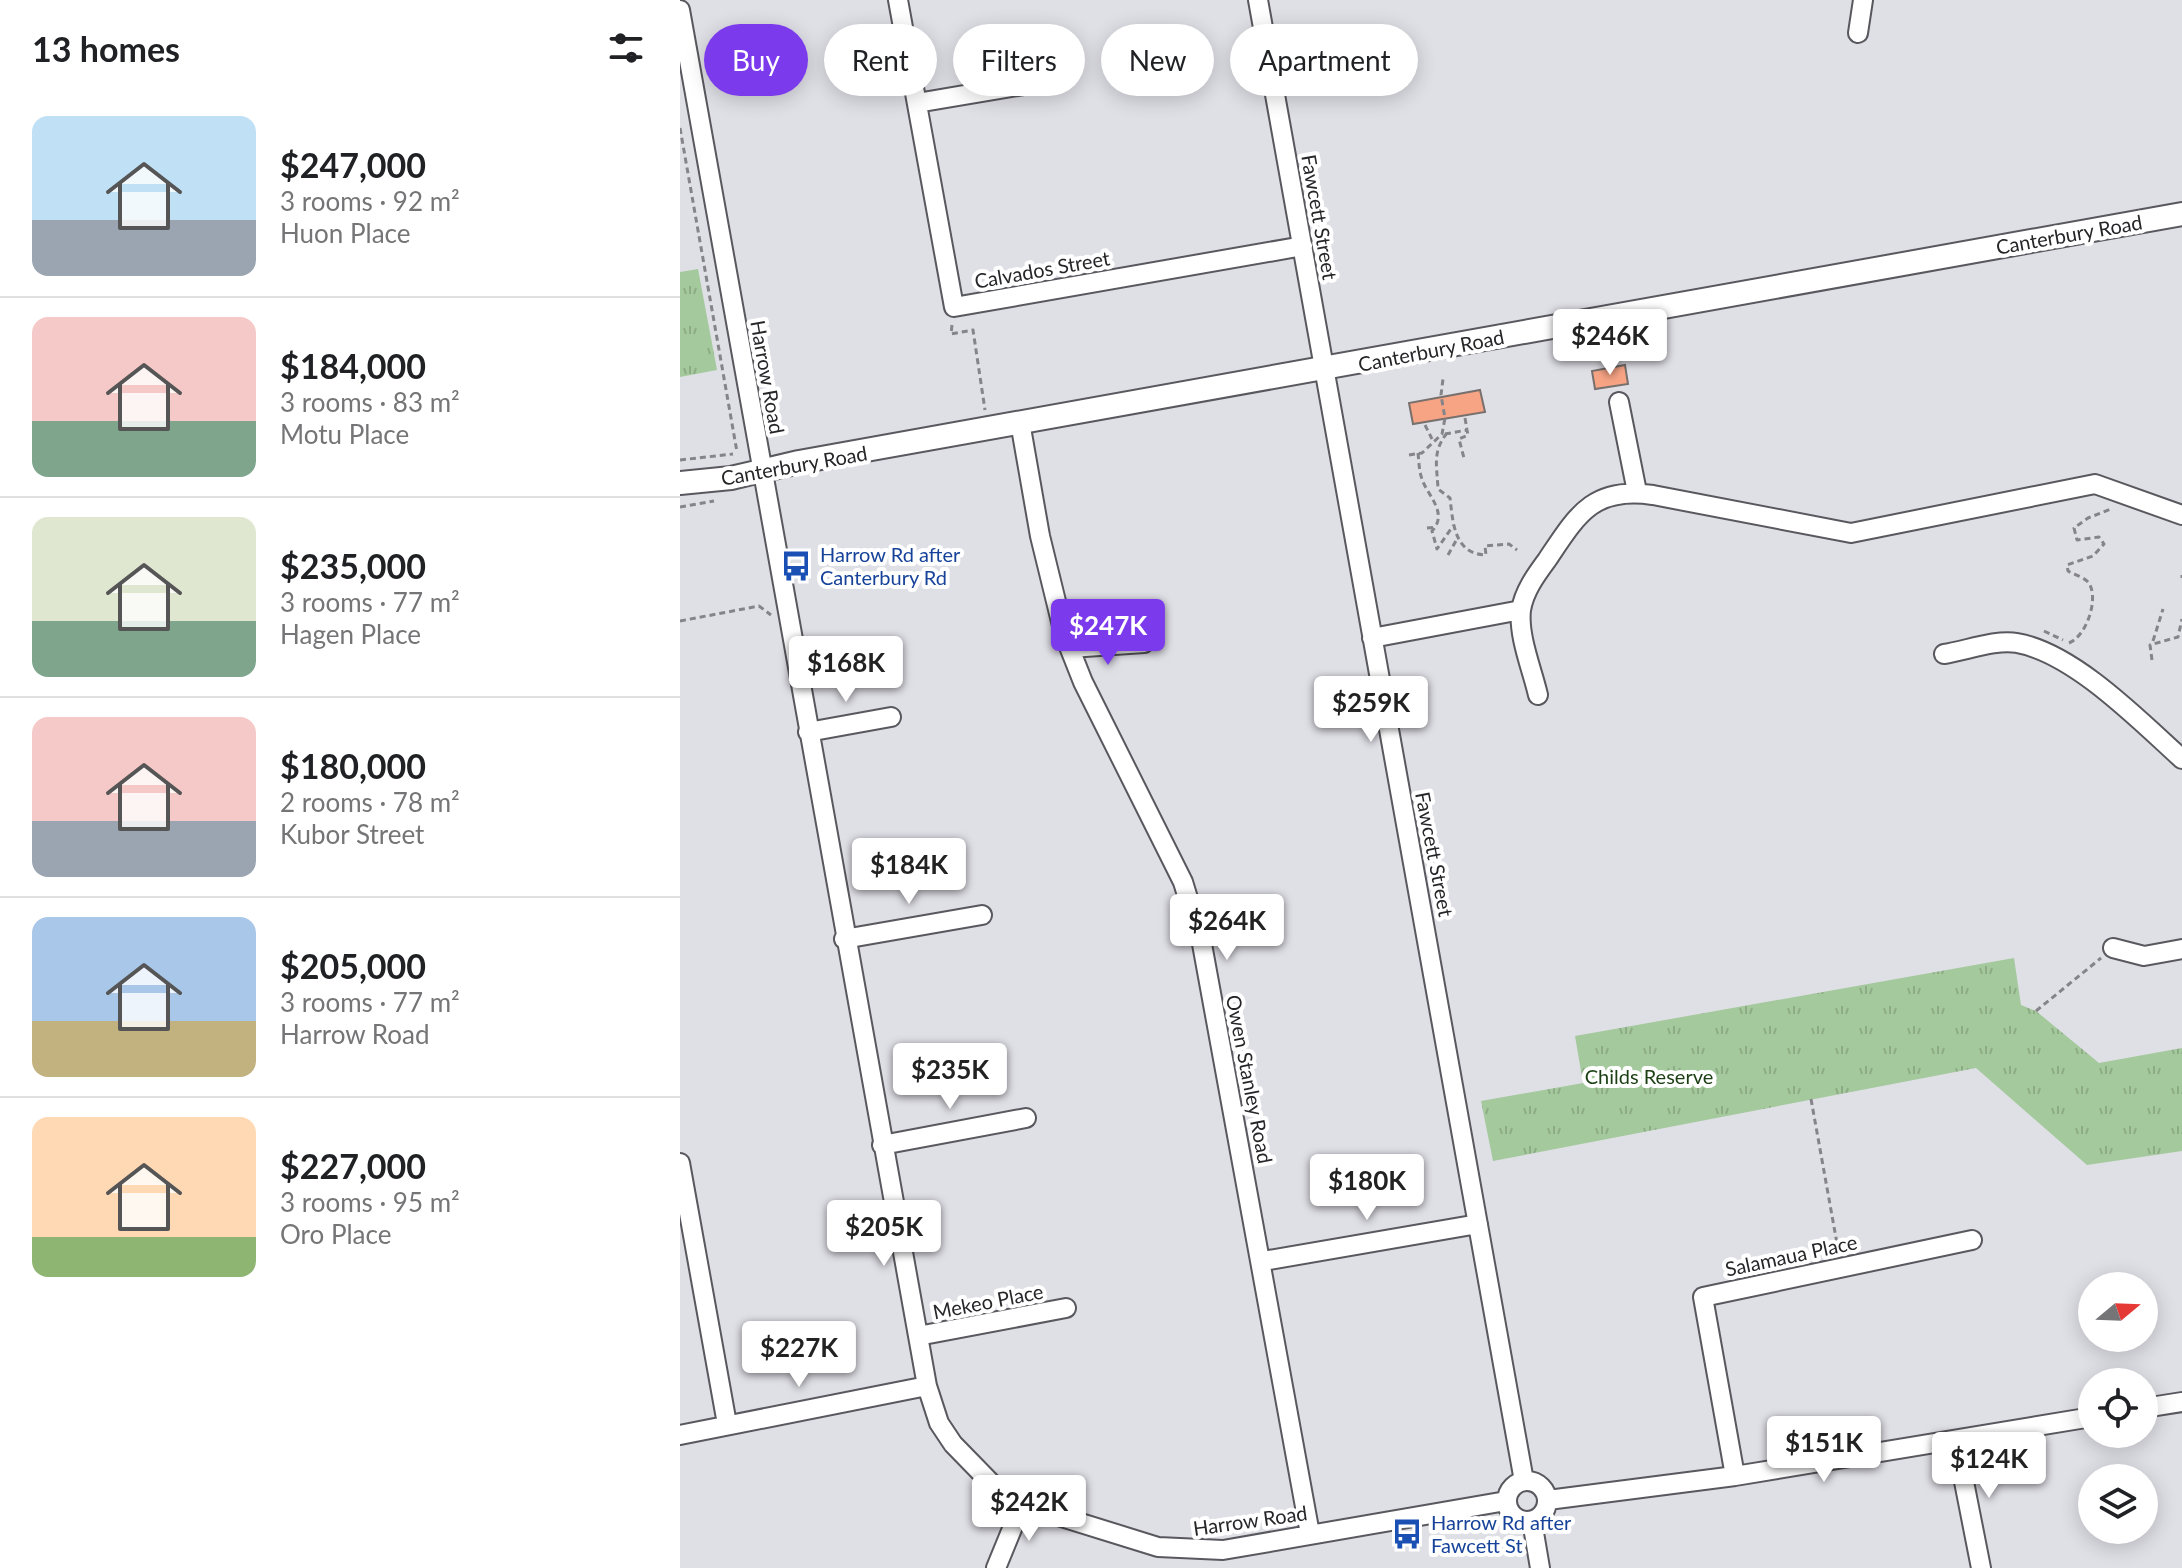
<!DOCTYPE html>
<meta charset="utf-8">
<style>
body{margin:0;font-family:Lato,sans-serif;background:#f6f6f6;color:#202124;height:100vh;display:flex;flex-direction:column;font-size:30px;white-space:nowrap}
*{box-sizing:border-box;margin:0}
p{font-size:26px;color:#757577}
.icon{flex:none;width:44px;height:44px;fill:none;stroke:currentColor;stroke-width:2;stroke-linecap:round;stroke-linejoin:round}
.map{position:relative;flex:1;overflow:hidden}
.panel{display:flex;flex-direction:column;background:#fff;width:680px}
.panel>*{flex:none}
.top-card{position:absolute;left:24px;top:24px;width:760px;height:72px;display:flex;gap:16px}
.needle{width:52px;rotate:71deg}
.controls{position:absolute;left:1398px;top:1272px;display:grid;gap:16px}
.controls a{display:grid;place-items:center;width:80px;height:80px;border-radius:50%;background:#fff;box-shadow:0 4px 20px #0003;font-size:40px}
.price{position:absolute;translate:-50% -68px;padding:0 18px;border-radius:8px;background:#fff;color:#222;font-size:26px;line-height:52px;filter:drop-shadow(0 2px 4px #0008)}
.price::after{content:'';position:absolute;left:50%;top:48px;width:24px;height:18px;margin-left:-12px;background:inherit;clip-path:polygon(0 0,100% 0,50% 100%)}
.price.active{background:#7c3aed;color:#fff}
ul{padding:0;list-style:none}
li{display:flex;align-items:center;gap:24px;height:200px;padding:0 32px}
li+li{border-top:2px solid #e0e0e0}
li span{display:grid;place-items:center;flex:none;width:224px;height:160px;border-radius:16px;color:#555}
li>.icon{margin-inline-start:auto}
span .icon{width:96px;height:96px;fill:#fffc;stroke-width:1}
li b{font-size:34px}
h2{display:flex;justify-content:space-between;align-items:center;height:96px;padding:0 32px;font-size:34px}
.tag{padding:0 28px;border-radius:36px;background:#fff;box-shadow:0 4px 20px #0003;font-size:28px;line-height:72px}
.tag.active{background:#7c3aed;color:#fff}
main{display:flex;flex:1;min-height:0}
.map>svg:first-child{display:block}
</style>
<main>
<section class="panel">
<h2>13 homes<svg class="icon" aria-label="filters" viewBox="0 0 24 24"><path d="M4 7h16M4 17h16"/><circle cx="9" cy="7" r="2"/><circle cx="15" cy="17" r="2"/></svg></h2>
<ul>
<li><span style="background:linear-gradient(#bfe0f5 65%,#9aa5b1 0)"><svg class="icon" aria-label="home" viewBox="0 0 24 24"><path d="M3 11l9-7 9 7M6 9v11h12V9"/></svg></span><div><b>$247,000</b><p>3 rooms · 92 m²</p><p>Huon Place</p></div></li>
<li><span style="background:linear-gradient(#f6c9c9 65%,#7fa58c 0)"><svg class="icon" aria-label="home" viewBox="0 0 24 24"><path d="M3 11l9-7 9 7M6 9v11h12V9"/></svg></span><div><b>$184,000</b><p>3 rooms · 83 m²</p><p>Motu Place</p></div></li>
<li><span style="background:linear-gradient(#dfe7d0 65%,#7fa58c 0)"><svg class="icon" aria-label="home" viewBox="0 0 24 24"><path d="M3 11l9-7 9 7M6 9v11h12V9"/></svg></span><div><b>$235,000</b><p>3 rooms · 77 m²</p><p>Hagen Place</p></div></li>
<li><span style="background:linear-gradient(#f6c9c9 65%,#9aa5b1 0)"><svg class="icon" aria-label="home" viewBox="0 0 24 24"><path d="M3 11l9-7 9 7M6 9v11h12V9"/></svg></span><div><b>$180,000</b><p>2 rooms · 78 m²</p><p>Kubor Street</p></div></li>
<li><span style="background:linear-gradient(#a9c7e8 65%,#c2b280 0)"><svg class="icon" aria-label="home" viewBox="0 0 24 24"><path d="M3 11l9-7 9 7M6 9v11h12V9"/></svg></span><div><b>$205,000</b><p>3 rooms · 77 m²</p><p>Harrow Road</p></div></li>
<li><span style="background:linear-gradient(#ffd9b3 75%,#8fb573 0)"><svg class="icon" aria-label="home" viewBox="0 0 24 24"><path d="M3 11l9-7 9 7M6 9v11h12V9"/></svg></span><div><b>$227,000</b><p>3 rooms · 95 m²</p><p>Oro Place</p></div></li>
</ul>
</section>
<div class="map">
<svg width="1502" height="1568" viewBox="0 0 1502 1568">
<defs>
<pattern id="park-tufts" width="24" height="20" patternUnits="userSpaceOnUse" patternTransform="scale(2)"><rect width="24" height="20" fill="#a4c99c"/><path d="M3 7l-1-3M5 7V3M7 7l1-3M15 17l-1-3M17 17v-4M19 17l1-3" fill="none" stroke="#8dac86"/></pattern>
</defs>
<rect width="100%" height="100%" fill="#dfdfe6"/>
<!-- park -->
<path fill="url(#park-tufts)" d="M18,269L37,370L0,377V272Z
M1334,958L1341,1005L1356,1011L1419,1063L1502,1048V1151L1407,1165L1296,1068L813,1161L801,1101L903,1083L895,1036Z"/>
<!-- building -->
<path fill="#f7a485" stroke="#77706d" stroke-width="2" d="M945,365L948,384L915,389L912,371Z
M800,390L805,412L733,424L729,403Z"/>
<g fill="none" stroke-linecap="round" stroke-linejoin="round">
<!-- minor casing -->
<g stroke="#58585e" stroke-width="22">
<path id="minor" d="M218,0L274,307L623,246
M578,0L844,1481
M0,10L247,1386L259,1423L273,1444L313,1485L375,1515L478,1547L543,1550L826,1501
M1178,33L1183,0
M237,103L373,80
M939,402L957,492
M340,422L360,536L384,634L403,682L503,882L522,944L630,1534
M692,638L841,610
M390,648L464,643
M1264,654C1285,651 1316,639 1337,643C1394,653 1460,721 1502,759
M858,695C852,669 838,636 841,610C844,591 856,575 867,560C897,515 913,486 973,495L1171,533L1415,484L1502,515
M128,732L211,717
M164,939L302,915
M1433,948L1464,956L1502,949
M202,1145L346,1118
M0,1163L47,1424
M583,1261L798,1224
M238,1336L386,1308
M1464,1408L1502,1402
M0,1435L247,1386
M1276,1441L1301,1568
M1055,1476L1023,1297L1292,1240
M827 1501a20 20 0 1 1 40 0a20 20 0 1 1-40 0Z
M868,1500L1055,1476L1412,1417
M852,1521L860,1568
M316,1568L343,1502"/>
</g>
<!-- major casing -->
<g stroke="#58585e" stroke-width="26">
<path id="major" d="M0,483L51,478L119,462L1502,214"/>
</g>
<!-- path -->
<path stroke="#848489" stroke-width="3" stroke-dasharray="6 4" stroke-linecap="butt" d="M0,128L57,452
M272,325L271,334L293,330L305,410
M785,418L787,430
M745,425L752,439
M767,433C752,452 757,466 758,489L770,498C773,523 774,554 806,555L805,546L829,544L837,550
M765,434L787,430L788,435L779,439L784,458
M738,453C739,462 739,471 742,479C747,495 769,513 752,531L757,549L773,526
M729,455L742,453L762,434L765,418L761,395L763,379
M0,460L53,454
M0,507L34,501
M747,528L757,527
M768,555L777,539
M1502,575V578
M0,621L79,606L91,615
M1364,631L1383,640
M1473,641L1483,609
M1389,643C1406,636 1418,602 1410,585C1407,578 1395,575 1388,571L1387,565L1413,556L1424,544L1419,537L1397,540L1394,528L1408,518L1431,509
M1472,660L1470,645L1498,637L1502,619
M1356,1011L1421,958
M1131,1099L1158,1249"/>
<!-- minor -->
<use href="#minor" stroke="#fff" stroke-width="18"/>
<!-- major -->
<use href="#major" stroke="#fff" stroke-width="22"/>
</g>
<!-- icons -->
<defs>
<g id="bus-bare" transform="scale(2.4)"><path d="M-5-6H5V4H4V6H2V4H-2V6H-4V4H-5ZM-3.5-4V0h7V-4ZM-3.5 1.2v1.5H-2V1.2ZM2 1.2v1.5H3.5V1.2Z" fill="#1a4fb4" stroke="#fff" stroke-width="2.5" paint-order="stroke"/></g>
</defs>
<g fill-rule="evenodd">
<use href="#bus-bare" x="116" y="566"/>
<use href="#bus-bare" x="727" y="1534"/>
</g>
<g text-anchor="middle" dominant-baseline="central" stroke-width="8" stroke-linejoin="round" paint-order="stroke">
<!-- street labels -->
<g font-size="20" fill="#262629" stroke="#fff">
<text transform="translate(640 217) rotate(80)">Fawcett Street</text>
<text transform="translate(1389 234) rotate(-10)">Canterbury Road</text>
<text transform="translate(362 269) rotate(-10)">Calvados Street</text>
<text transform="translate(751 350) rotate(-11)">Canterbury Road</text>
<text transform="translate(88 377) rotate(80)">Harrow Road</text>
<text transform="translate(114 465) rotate(-10)">Canterbury Road</text>
<text transform="translate(755 854) rotate(79)">Fawcett Street</text>
<text transform="translate(570 1079) rotate(79)">Owen Stanley Road</text>
<text transform="translate(1111 1255) rotate(-12)">Salamaua Place</text>
<text transform="translate(308 1301) rotate(-11)">Mekeo Place</text>
<text transform="translate(570 1520) rotate(-8)">Harrow Road</text>
</g>
<!-- transit labels -->
<g font-size="20" fill="#164399" stroke="#fff" text-anchor="start">
<text x="140" y="554">Harrow Rd after<tspan x="140" dy="23">Canterbury Rd</tspan></text>
<text x="751" y="1522">Harrow Rd after<tspan x="751" dy="23">Fawcett St</tspan></text>
</g>
<!-- park labels -->
<g font-size="20" fill="#1b3f13" stroke="#fff">
<text x="969" y="1076">Childs Reserve</text>
</g>
</g>
</svg>
<div class="controls">
<a><svg class="needle" viewBox="-14 -14 28 28"><path d="M0-13l5 13h-10z" fill="#e53935"/><path d="M0 13l5-13h-10z" fill="#757577"/></svg></a>
<a><svg class="icon" aria-label="locate" viewBox="0 0 24 24"><circle cx="12" cy="12" r="6"/><path d="M12 2v4M12 18v4M2 12h4M18 12h4"/></svg></a>
<a><svg class="icon" aria-label="layers" viewBox="0 0 24 24"><path d="M12 4l9 5-9 5-9-5zM3 14l9 5 9-5"/></svg></a>
</div>
<b class="price" style="left:930px;top:377px">$246K</b>
<b class="price active" style="left:428px;top:667px">$247K</b>
<b class="price" style="left:166px;top:704px">$168K</b>
<b class="price" style="left:691px;top:744px">$259K</b>
<b class="price" style="left:229px;top:906px">$184K</b>
<b class="price" style="left:547px;top:962px">$264K</b>
<b class="price" style="left:270px;top:1111px">$235K</b>
<b class="price" style="left:687px;top:1222px">$180K</b>
<b class="price" style="left:204px;top:1268px">$205K</b>
<b class="price" style="left:119px;top:1389px">$227K</b>
<b class="price" style="left:1144px;top:1484px">$151K</b>
<b class="price" style="left:1309px;top:1500px">$124K</b>
<b class="price" style="left:349px;top:1543px">$242K</b>
<div class="top-card">
<a class="tag active">Buy</a>
<a class="tag">Rent</a>
<a class="tag">Filters</a>
<a class="tag">New</a>
<a class="tag">Apartment</a>
</div>
</div>
</main>
